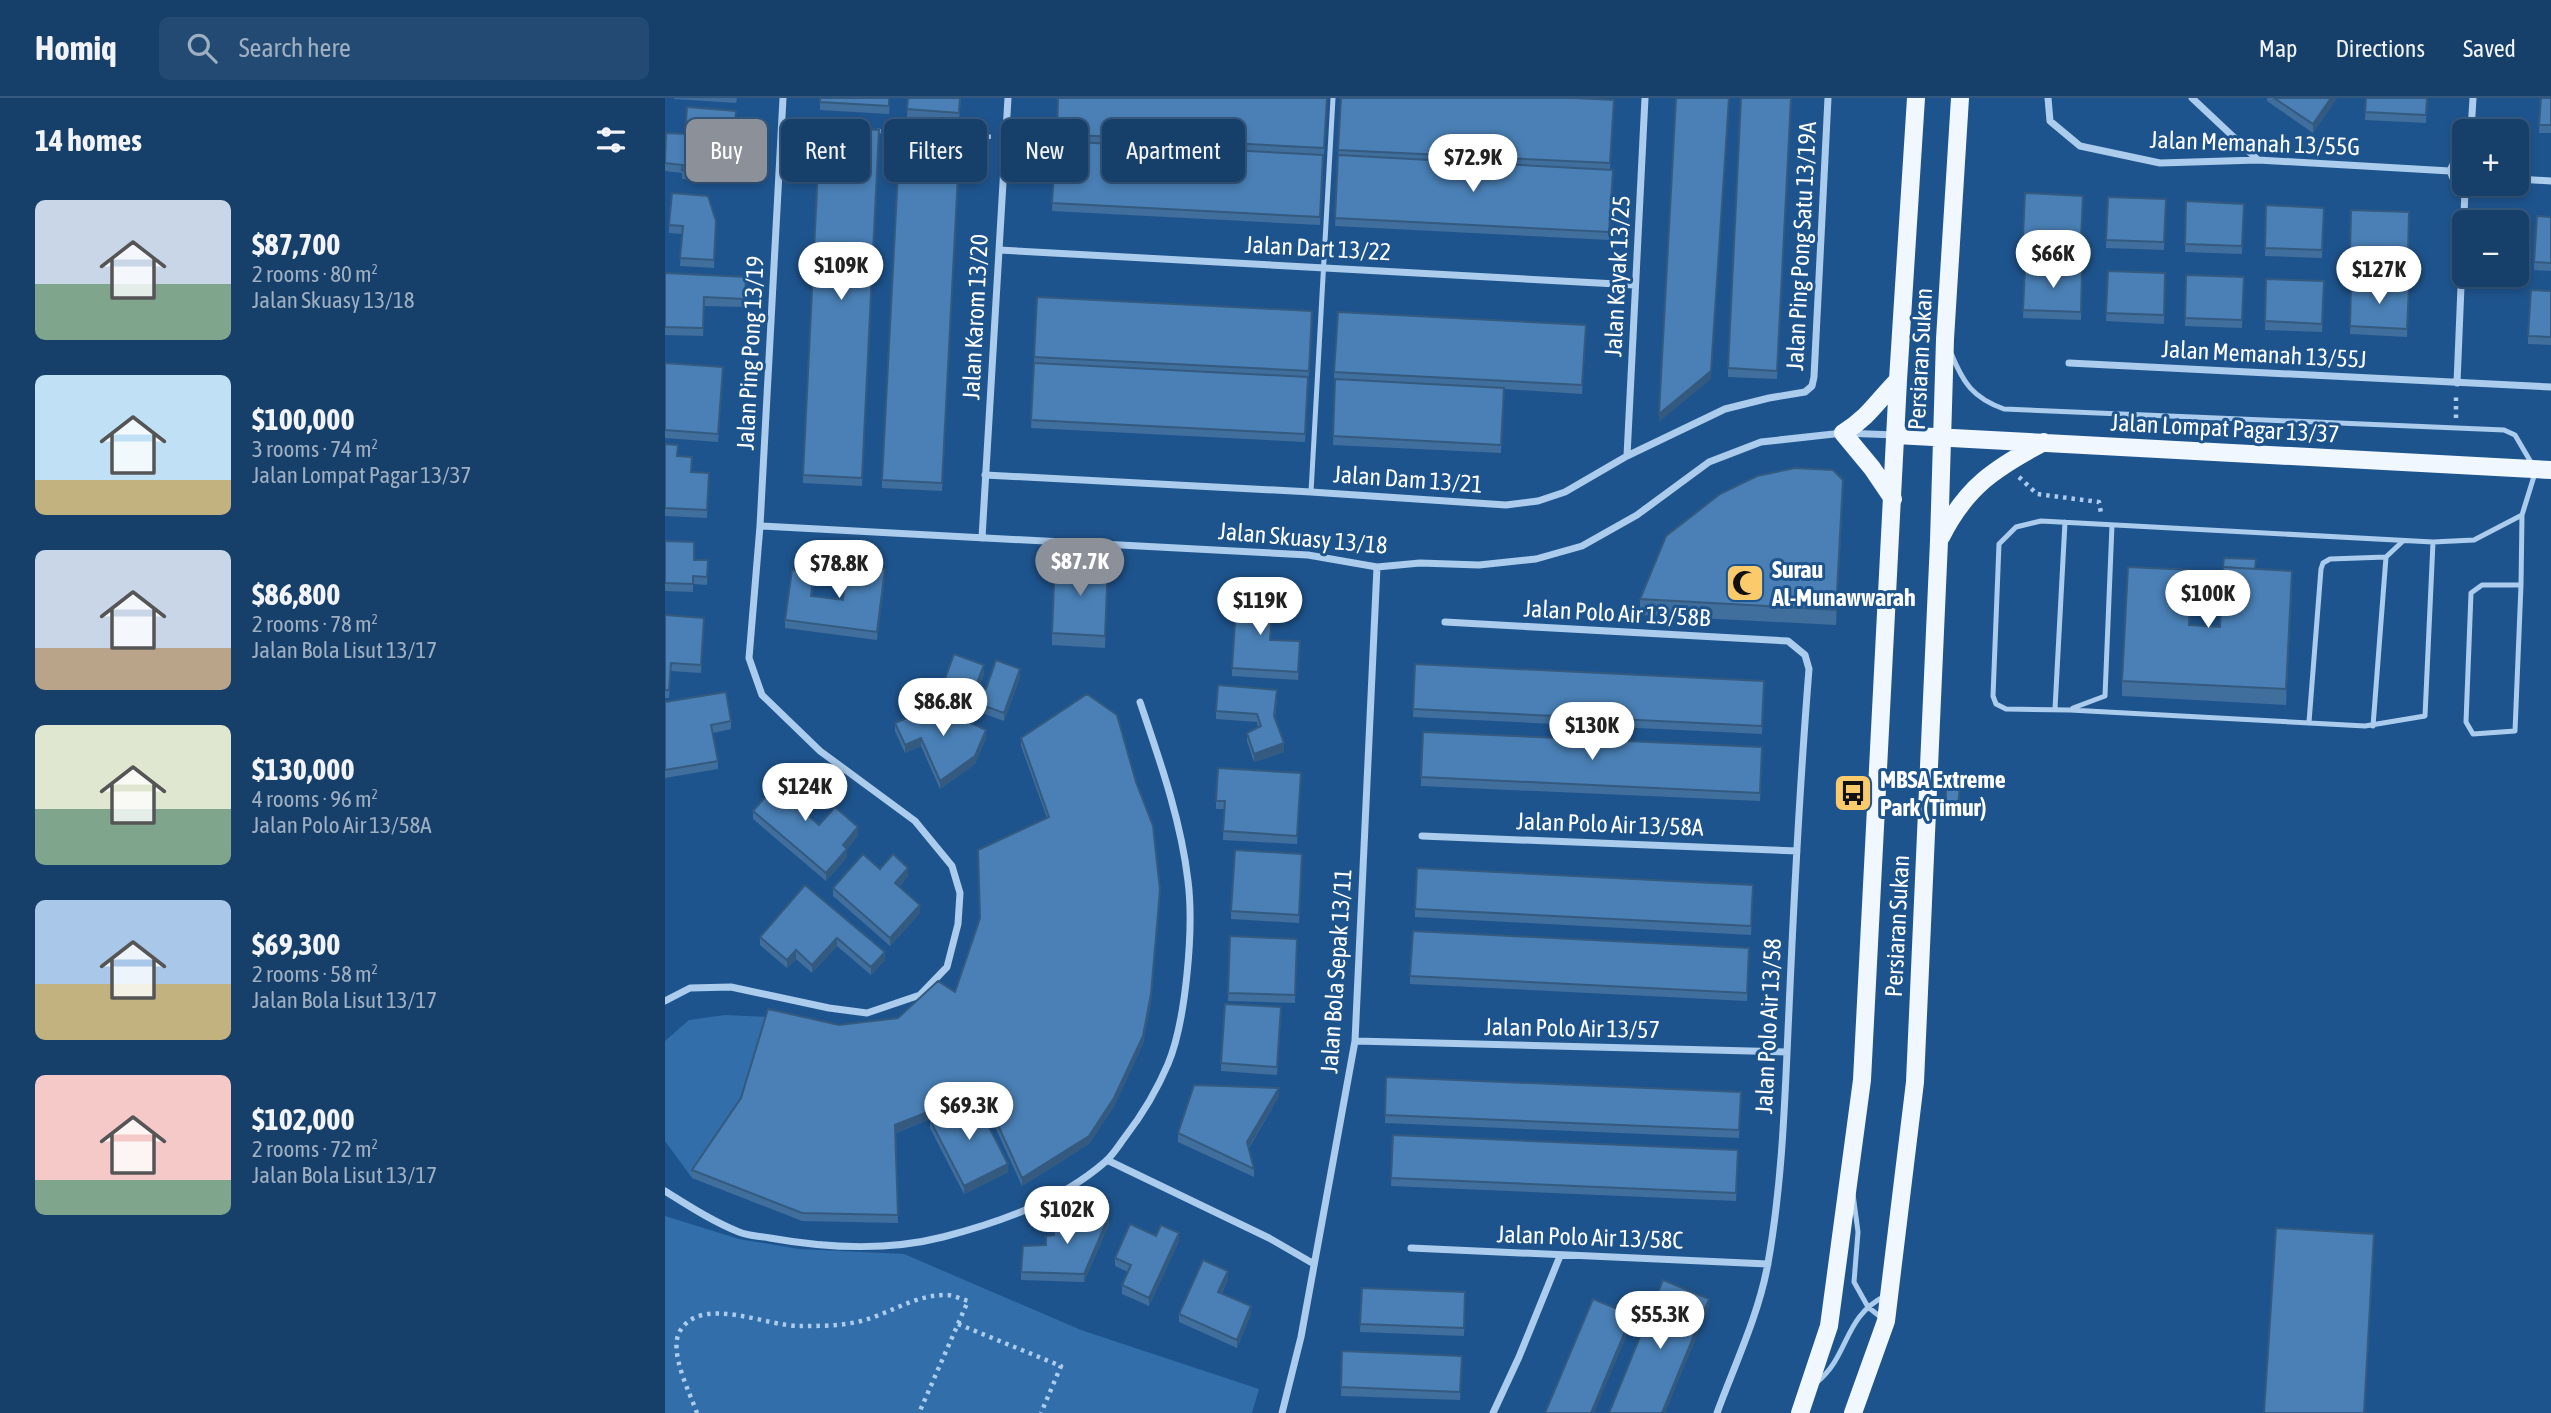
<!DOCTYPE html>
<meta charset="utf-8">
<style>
body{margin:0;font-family:"Asap Condensed",sans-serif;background:#234a72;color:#f1f3f6;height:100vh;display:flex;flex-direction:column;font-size:26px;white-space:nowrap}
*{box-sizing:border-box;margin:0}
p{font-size:23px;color:#9eafc1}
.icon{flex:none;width:38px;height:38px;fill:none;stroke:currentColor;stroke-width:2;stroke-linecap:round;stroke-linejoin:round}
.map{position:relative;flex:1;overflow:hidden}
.details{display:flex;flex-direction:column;background:#163f6a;width:665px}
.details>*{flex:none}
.banner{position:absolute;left:21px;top:21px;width:665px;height:63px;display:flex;gap:14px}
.controls{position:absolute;left:1787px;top:21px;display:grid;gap:14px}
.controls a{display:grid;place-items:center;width:77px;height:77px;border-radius:10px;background:#163f6a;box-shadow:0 4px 10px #0003,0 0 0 2px #35587e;font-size:35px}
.price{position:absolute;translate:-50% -60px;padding:0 16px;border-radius:24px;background:#fff;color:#222;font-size:23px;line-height:46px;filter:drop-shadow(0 2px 4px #0008)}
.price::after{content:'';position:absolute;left:50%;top:42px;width:21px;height:16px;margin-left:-10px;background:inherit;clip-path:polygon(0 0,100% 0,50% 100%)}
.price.on{background:#8c9099;color:#fff}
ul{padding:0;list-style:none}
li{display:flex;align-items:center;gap:21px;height:175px;padding:0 35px}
li span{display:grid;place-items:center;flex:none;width:196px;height:140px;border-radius:10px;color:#555}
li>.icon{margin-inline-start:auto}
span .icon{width:84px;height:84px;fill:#fffc;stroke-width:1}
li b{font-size:30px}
h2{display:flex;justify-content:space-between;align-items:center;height:84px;padding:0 35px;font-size:30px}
.tag{padding:0 24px;border-radius:10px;background:#163f6a;box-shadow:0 4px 10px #0003,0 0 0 2px #35587e;font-size:24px;line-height:63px}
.tag.on{background:#8c9099;color:#fff}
header{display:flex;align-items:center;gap:42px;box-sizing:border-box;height:98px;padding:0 35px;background:#163f6a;border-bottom:2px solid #35587e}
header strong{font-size:33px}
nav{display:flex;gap:38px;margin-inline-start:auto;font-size:24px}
.search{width:490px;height:63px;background:#234a72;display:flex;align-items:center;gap:18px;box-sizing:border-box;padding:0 24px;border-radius:10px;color:#9eafc1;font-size:26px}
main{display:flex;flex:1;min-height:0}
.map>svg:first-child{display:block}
</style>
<header>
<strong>Homiq</strong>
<div class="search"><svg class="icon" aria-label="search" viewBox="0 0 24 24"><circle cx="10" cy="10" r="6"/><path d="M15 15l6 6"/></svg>Search here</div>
<nav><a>Map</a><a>Directions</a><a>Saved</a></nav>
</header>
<main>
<section class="details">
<h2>14 homes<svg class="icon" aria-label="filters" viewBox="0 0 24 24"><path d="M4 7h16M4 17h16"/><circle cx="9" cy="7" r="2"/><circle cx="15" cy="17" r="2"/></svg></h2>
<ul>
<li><span style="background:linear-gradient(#c9d6e8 60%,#7fa58c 0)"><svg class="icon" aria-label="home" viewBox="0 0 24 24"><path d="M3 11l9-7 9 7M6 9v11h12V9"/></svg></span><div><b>$87,700</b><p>2 rooms · 80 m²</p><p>Jalan Skuasy 13/18</p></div></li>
<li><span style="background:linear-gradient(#bfe0f5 75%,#c2b280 0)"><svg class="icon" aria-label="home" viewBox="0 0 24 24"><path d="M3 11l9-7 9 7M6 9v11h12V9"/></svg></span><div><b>$100,000</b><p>3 rooms · 74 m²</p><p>Jalan Lompat Pagar 13/37</p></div></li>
<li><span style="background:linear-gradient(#c9d6e8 70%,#b9a48a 0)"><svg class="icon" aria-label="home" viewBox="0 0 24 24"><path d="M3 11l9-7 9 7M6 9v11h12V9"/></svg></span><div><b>$86,800</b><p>2 rooms · 78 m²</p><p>Jalan Bola Lisut 13/17</p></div></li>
<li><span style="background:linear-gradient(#dfe7d0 60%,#7fa58c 0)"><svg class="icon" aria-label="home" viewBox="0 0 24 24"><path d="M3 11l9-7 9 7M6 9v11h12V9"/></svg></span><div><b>$130,000</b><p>4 rooms · 96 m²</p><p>Jalan Polo Air 13/58A</p></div></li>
<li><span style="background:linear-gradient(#a9c7e8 60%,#c2b280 0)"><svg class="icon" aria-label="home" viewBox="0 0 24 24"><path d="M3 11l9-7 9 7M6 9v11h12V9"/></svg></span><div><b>$69,300</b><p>2 rooms · 58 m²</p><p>Jalan Bola Lisut 13/17</p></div></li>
<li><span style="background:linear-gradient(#f6c9c9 75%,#7fa58c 0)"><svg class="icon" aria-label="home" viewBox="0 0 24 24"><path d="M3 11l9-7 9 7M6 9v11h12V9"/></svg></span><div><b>$102,000</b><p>2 rooms · 72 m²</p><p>Jalan Bola Lisut 13/17</p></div></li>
</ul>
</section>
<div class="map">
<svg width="1886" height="1315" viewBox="0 0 1886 1315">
<rect width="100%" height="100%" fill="#1e548d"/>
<!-- green -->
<path fill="#316eaa" d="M60,917L103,919L76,1008L27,1080L0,1043V943L24,922Z
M0,1118L74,1141L134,1151L239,1156L416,1232L594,1291L587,1315H0Z"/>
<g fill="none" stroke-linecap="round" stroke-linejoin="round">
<!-- path -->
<path stroke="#abccec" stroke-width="4.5" stroke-dasharray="3.5 5" stroke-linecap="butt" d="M128,29L161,31
M212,33L329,39
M1791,320V297
M1354,379L1372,396L1434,404L1436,415
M1522,485H1544
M293,1226L396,1268L376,1315
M32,1315C25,1295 3,1253 15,1233C37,1196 102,1229 136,1228C157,1228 179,1228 200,1222C227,1214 253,1196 282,1197C288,1197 296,1201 303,1203L254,1315"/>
<!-- service -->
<path stroke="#abccec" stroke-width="5" d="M1286,255C1298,285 1308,300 1339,311L1839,332L1850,337L1867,366
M646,394L668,0
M1768,444L1760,618L1700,628L1405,612L1341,611L1331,606L1328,598L1334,446L1351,429L1376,423L1768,444L1809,442L1857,417L1870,375
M1817,487H1856L1850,633L1808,636L1801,624L1806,495Z
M1856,487L1857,417
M1408,610L1440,598L1447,427
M1390,611L1400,424
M1644,624L1656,471L1658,465L1665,461L1721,459
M1708,628L1721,459L1738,443
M1188,1096L1193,1134L1189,1184L1203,1209L1218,1221
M1152,1284C1185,1257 1178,1219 1220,1198"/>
<!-- minor -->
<path stroke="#abccec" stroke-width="7" d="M1383,0L1385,23L1415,48L1495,65L1593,62L1785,73
M1527,0L1593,62
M1806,33L1808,0
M1799,57L1791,60L1785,73L1790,85L1800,92L1813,89L1816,86
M1852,81L1886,83
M334,152L970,187
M1404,265L1886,289
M1792,285L1800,92
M962,358L980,0
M320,377L646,394L841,407L873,403L900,394L962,358L1060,311L1104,300L1140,294L1147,288L1149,279L1163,0
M95,428L643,457L712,469L755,465L814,467L871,461L917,448L972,417L1044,364L1096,344L1178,335L1230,337
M317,440L343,0
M780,524L1123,543L1140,557L1144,571C1135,684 1129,797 1124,911C1120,995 1118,1081 1103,1165C1094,1216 1070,1266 1052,1315
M757,738L1132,753
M0,903L25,890L66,889L164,910L202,915L255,897L282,869L293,826L295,795L287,768L250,723L155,653L97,597L84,560L95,428L118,0
M690,943L1122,954
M442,1062L604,1140L649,1166
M0,1093C24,1108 47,1123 74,1134C83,1138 95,1138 105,1140C161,1150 223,1153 278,1139C336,1124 395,1103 440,1064C448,1057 454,1047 460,1039C477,1017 492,992 503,966C521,923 529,830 523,783C516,722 495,663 475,604
M746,1150L1103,1166
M617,1315L636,1239L690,943L712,469
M828,1315L854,1259L895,1158"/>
<!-- primary -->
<path stroke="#f1f7ff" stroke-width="18" d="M1231,337L1886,372
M1228,401L1207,370L1178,335C1205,318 1212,303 1233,282
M1276,439C1301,389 1330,370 1379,344
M1135,1315L1164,1228L1197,982L1233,282L1251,0
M1188,1315L1221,1223L1250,984L1274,443L1280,241L1295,0"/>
</g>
<!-- wall -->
<path fill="#406e9d" d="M9,0H72L71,5L9,1Z
M155,0H225L224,16L155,12Z
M243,0H296L294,23L242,19Z
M393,0H662L659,58H658L655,127L387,113Z
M676,0L949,10L945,71L944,142L670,128Z
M1126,0L1112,281L1063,279V270Z
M1602,0H1672L1648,35L1602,3Z
M1701,0H1762L1761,25L1700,22Z
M1876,0H1886V35H1874Z
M71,21L66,85L17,81V75L0,73V44L20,36Z
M214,32L197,388L138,385V377Z
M295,38L277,393L217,390V382Z
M1360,95L1418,98L1416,148L1358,146Z
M1443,99L1501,101L1499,152L1441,150Z
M1521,103L1579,106L1577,156L1520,154Z
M1601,107L1659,110L1657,160L1600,158Z
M1686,112L1744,114L1743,165L1685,163Z
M1886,119V173L1869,172V164Z
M4,127L51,131L49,170L15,168L17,136L4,135Z
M1360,169L1417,172L1416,222L1358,220Z
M1443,173L1500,175L1499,226L1441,223Z
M0,175L81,179L80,209L39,208L38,238L0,237Z
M1521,177L1579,179L1577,230L1520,228Z
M1601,181L1659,183L1657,234L1600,232Z
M1686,186L1744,188L1742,239L1685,236Z
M1886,193V247L1863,246V238Z
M372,199L647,221L640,344L366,330Z
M921,235L917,296L839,291L836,355L668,347L670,283H669V274Z
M0,265L58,277L53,344L0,340Z
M0,346L13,358L27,374L44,375L42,420L0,418Z
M1178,398L1171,527L975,517V501Z
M0,443L29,462H43L42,487L28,486V494L0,493Z
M1591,471L1627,488L1621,607L1457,598V583L1527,488L1525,527L1555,529Z
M443,477L440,550L387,547V535Z
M220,479L212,542L120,530V522L149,482L147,498L178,502Z
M608,504L605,542L635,552L633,582L567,578V570Z
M0,517L39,528L36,575L6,573L4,600H0Z
M750,566L1099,591L1097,636L748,619Z
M319,576L314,588L321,591L355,579L339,623L276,600V592Z
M612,600L610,620L619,654L589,664L582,643V635L593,630L592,624L551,621V613Z
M0,604L66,623V631L48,635L53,663V671L0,680Z
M230,625L321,640L310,666L275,691L256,648L240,655L230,633Z
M356,640L495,800L486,904L478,946L449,1008L424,1046L357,1088L317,1000L310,1002L343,1074L299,1096L265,1030V1022L282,1014L231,1035L233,1125L137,1123L27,1080V1072L174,927L233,920L290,894L382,720L356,648Z
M1097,658L1095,703L756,688V679Z
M636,675L632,746L558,742L559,711H551V703Z
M1184,680L1197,681L1196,710H1182Z
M1281,684L1295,685L1293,714H1281Z
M146,698L135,711L154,727L193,737L182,751V759L161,783L88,721V713Z
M637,764L634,825L566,821V813Z
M215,771L243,778L234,789L255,815L225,848L168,798V790Z
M140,787L220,862L206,877L172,848L147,875L131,861L122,870L95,847V839Z
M1088,787L1086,837L750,819V811Z
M565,838L632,841L630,905L563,903Z
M1084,859L1082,903L745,886V878Z
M616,918L612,977L556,973V965Z
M721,979L1076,994L1074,1040L720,1025Z
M614,998L584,1050L589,1071V1079L513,1044V1035Z
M728,1037L1073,1052L1071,1103L726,1088Z
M414,1123L444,1126L419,1184L356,1182V1174L389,1137Z
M491,1138L514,1143L484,1208L457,1196V1187L463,1174L450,1168V1160Z
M563,1181L557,1195L586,1216L572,1250L514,1224V1216Z
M697,1190L800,1194L799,1238L695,1234Z
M677,1253L797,1258L795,1302L676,1298Z"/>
<!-- shaded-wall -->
<path fill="#345a7f" d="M1064,0L1046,281L994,324V316Z
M1666,0H1672L1648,35V26Z
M1178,382V398L1171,527V512Z
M220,471V479L212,542V534Z
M1627,473V488L1621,607V591Z
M319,567V576L311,595V587Z
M355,571V579L339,623V615Z
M321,632V640L310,666L275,691V683Z
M256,640V648L240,655V647Z
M619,645V654L589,664V656Z
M146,690V698L131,716V707Z
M193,729V737L178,756V747Z
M182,751V759L161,783V775Z
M243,770V778L230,793V785Z
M495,792L486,904L478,946L449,1008L424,1046L357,1088V1080Z
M255,807V815L225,848V840Z
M172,840V848L147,875V867Z
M131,852V861L122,870V862Z
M220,854V862L206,877V869Z
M614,990V998L582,1052V1044Z
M317,992V1000L230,1035V1027Z
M343,1066V1074L299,1096V1088Z
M444,1118V1126L419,1184V1176Z
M514,1135V1143L484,1208V1200Z
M563,1173V1181L553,1202V1194Z
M1044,1201V1209L1000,1315H997Z
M586,1208V1216L572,1250V1242Z
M967,1217V1225L929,1315H926Z"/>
<!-- building -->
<path fill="#4a80b6" stroke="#345a7f" stroke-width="2" d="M155,0H224V8L155,4Z
M243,0H295L294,15L242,11Z
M393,0H662L659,50L392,36Z
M676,0H910L949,2L945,65L673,52Z
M1011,0H1064L1046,273L994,316Z
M1076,0H1126L1112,273L1063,270Z
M1609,0H1666L1648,26Z
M1701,0H1762L1761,17L1700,14Z
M1876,0H1886V27H1874Z
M22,9L71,13L66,76L17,72L18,67L0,65L1,35L20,36Z
M155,29L214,32L197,380L138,377Z
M235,35L295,38L277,385L217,382Z
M391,43L658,57L655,119L387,105Z
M673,57L948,72L944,134L670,120Z
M7,95L43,98L51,123L49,162L15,160L18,128L4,127Z
M1360,95L1418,98L1416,140L1358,138Z
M1443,99L1501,101L1499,144L1441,142Z
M1521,103L1579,106L1577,148L1520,146Z
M1601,107L1659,110L1657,152L1600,150Z
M1686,112L1744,114L1743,157L1685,155Z
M1872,118L1886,119V165L1869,164Z
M1360,169L1417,172L1416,214L1358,212Z
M1443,173L1500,175L1499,217L1441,215Z
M0,175L81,179L80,201L39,199L38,230L0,229Z
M1521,177L1579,179L1577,222L1520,220Z
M1601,181L1659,183L1657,226L1600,223Z
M1686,186L1744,188L1742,231L1685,228Z
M1866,192L1886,193V239L1863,238Z
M372,199L647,213L644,273L369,259Z
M673,214L921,227L917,287L669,274Z
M0,265L58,269L53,336L0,332Z
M369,265L643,279L640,336L366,322Z
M670,281L839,290L836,347L668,338Z
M0,346L13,347L12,358L27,359L26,374L44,375L42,412L0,410Z
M1130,370L1168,372L1178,382L1171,512L975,501L1001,438L1055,396L1092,378Z
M0,443L29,444V462H43L42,479L28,478V486L0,485Z
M1559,460L1591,461L1590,471L1558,469Z
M390,462L443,465L440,538L387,535Z
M182,466L220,471L212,534L120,522L127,472L149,474L146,498L178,502Z
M1463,469L1527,472L1524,527L1555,529L1558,469L1627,473L1621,591L1457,583Z
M572,494L608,496L605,542L635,543L633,574L567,570Z
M0,517L39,520L36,567L6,565L4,592H0Z
M289,556L319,567L311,587L321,591L331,562L355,571L339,615L276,592Z
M750,566L1099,583L1097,628L748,611Z
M553,587L612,592L609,618L619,645L589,656L582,635L596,628L592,616L551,613Z
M61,594L66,623L46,627L53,663L0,672V604Z
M422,596L452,617L471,684L488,728L495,792L486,896L478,938L449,1000L424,1038L357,1080L317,992L230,1027L233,1117L137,1115L27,1072L76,1000L103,911L174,927L233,920L273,883L290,894L315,820L313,752L384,719L356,640Z
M270,608L321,632L310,658L275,683L256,640L240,647L230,625Z
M758,634L1097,649L1095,695L756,679Z
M553,670L636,675L632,738L558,733L560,703H551Z
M124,672L146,690L131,707L154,727L170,709L193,729L178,747L182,751L161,775L88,713Z
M1184,680L1197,681L1196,706L1182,705Z
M1281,684L1295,685L1293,710L1281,709Z
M570,752L637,756L634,817L566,813Z
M198,756L215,771L228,756L243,770L230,785L255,807L225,840L168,790Z
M752,770L1088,787L1086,828L750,811Z
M140,787L220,854L206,869L172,840L147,867L131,852L122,862L95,839Z
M748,833L1084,850L1082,895L745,878Z
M565,838L632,841L630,897L563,895Z
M560,906L616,909L612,969L556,965Z
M721,979L1076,994L1074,1032L720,1017Z
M529,987L614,990L582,1044L589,1071L513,1035Z
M309,1000L343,1066L299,1088L265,1022Z
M728,1037L1073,1052L1071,1095L726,1080Z
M421,1108L444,1118L419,1176L356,1174L358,1148L381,1147V1138L389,1137V1129L404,1118L414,1123Z
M465,1126L491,1138L496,1127L514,1135L484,1200L457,1187L466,1167L450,1160Z
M1611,1130L1709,1136L1699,1315H1599Z
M538,1162L563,1173L553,1194L586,1208L572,1242L514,1216Z
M998,1182L1044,1201L997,1315H944Z
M697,1190L800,1194L799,1230L695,1226Z
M928,1201L967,1217L926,1315H880Z
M677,1253L797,1258L795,1294L676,1289Z"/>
<!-- icons -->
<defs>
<g id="mosque-square" transform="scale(2.0125)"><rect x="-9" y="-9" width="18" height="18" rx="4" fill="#fbca6a" stroke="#1e548d"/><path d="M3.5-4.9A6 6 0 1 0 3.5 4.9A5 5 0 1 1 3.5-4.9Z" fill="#111"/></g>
<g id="bus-square" transform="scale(2.0125)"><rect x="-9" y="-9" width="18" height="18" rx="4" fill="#fbca6a" stroke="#1e548d"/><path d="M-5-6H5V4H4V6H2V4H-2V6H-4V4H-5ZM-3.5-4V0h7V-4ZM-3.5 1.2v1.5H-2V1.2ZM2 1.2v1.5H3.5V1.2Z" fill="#111"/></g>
</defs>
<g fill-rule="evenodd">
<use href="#mosque-square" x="1080" y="485"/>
<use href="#bus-square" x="1188" y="695"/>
</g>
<g text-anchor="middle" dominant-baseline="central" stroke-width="6" stroke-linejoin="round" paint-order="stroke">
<!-- street labels -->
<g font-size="24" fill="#fff" stroke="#1e548d">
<text transform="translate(1590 45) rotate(2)">Jalan Memanah 13/55G</text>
<text transform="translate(1136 148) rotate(-87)">Jalan Ping Pong Satu 13/19A</text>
<text transform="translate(653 150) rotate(3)">Jalan Dart 13/22</text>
<text transform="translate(952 178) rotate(-87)">Jalan Kayak 13/25</text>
<text transform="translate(310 219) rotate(-87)">Jalan Karom 13/20</text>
<text transform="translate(85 255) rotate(-87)">Jalan Ping Pong 13/19</text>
<text transform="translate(1599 256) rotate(3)">Jalan Memanah 13/55J</text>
<text transform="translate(1255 261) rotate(-87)">Persiaran Sukan</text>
<text transform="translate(1560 330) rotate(3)">Jalan Lompat Pagar 13/37</text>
<text transform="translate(743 381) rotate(4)">Jalan Dam 13/21</text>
<text transform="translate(638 440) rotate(5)">Jalan Skuasy 13/18</text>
<text transform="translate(952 515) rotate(3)">Jalan Polo Air 13/58B</text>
<text transform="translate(945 726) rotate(2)">Jalan Polo Air 13/58A</text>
<text transform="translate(1232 828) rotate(-87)">Persiaran Sukan</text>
<text transform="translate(671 873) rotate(-86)">Jalan Bola Sepak 13/11</text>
<text transform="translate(1103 928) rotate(-87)">Jalan Polo Air 13/58</text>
<text transform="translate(907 930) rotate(1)">Jalan Polo Air 13/57</text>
<text transform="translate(925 1139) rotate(2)">Jalan Polo Air 13/58C</text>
</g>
<!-- poi labels -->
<g font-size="24" font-weight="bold" fill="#fff" stroke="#1e548d" text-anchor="start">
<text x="1107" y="471">Surau<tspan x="1107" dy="28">Al-Munawwarah</tspan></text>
<text x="1215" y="681">MBSA Extreme<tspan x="1215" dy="28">Park (Timur)</tspan></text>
</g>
</g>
</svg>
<div class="controls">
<a>+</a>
<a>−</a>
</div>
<b class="price" style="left:808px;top:96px">$72.9K</b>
<b class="price" style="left:1388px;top:192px">$66K</b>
<b class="price" style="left:176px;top:204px">$109K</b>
<b class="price" style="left:1714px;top:208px">$127K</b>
<b class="price on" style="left:415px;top:500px">$87.7K</b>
<b class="price" style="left:174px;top:502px">$78.8K</b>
<b class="price" style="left:1543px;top:532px">$100K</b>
<b class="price" style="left:595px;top:539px">$119K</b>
<b class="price" style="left:278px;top:640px">$86.8K</b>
<b class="price" style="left:927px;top:664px">$130K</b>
<b class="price" style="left:140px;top:725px">$124K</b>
<b class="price" style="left:304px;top:1044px">$69.3K</b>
<b class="price" style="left:402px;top:1148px">$102K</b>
<b class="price" style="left:995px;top:1253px">$55.3K</b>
<div class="banner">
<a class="tag on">Buy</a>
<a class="tag">Rent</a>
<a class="tag">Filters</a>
<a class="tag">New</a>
<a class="tag">Apartment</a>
</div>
</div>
</main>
